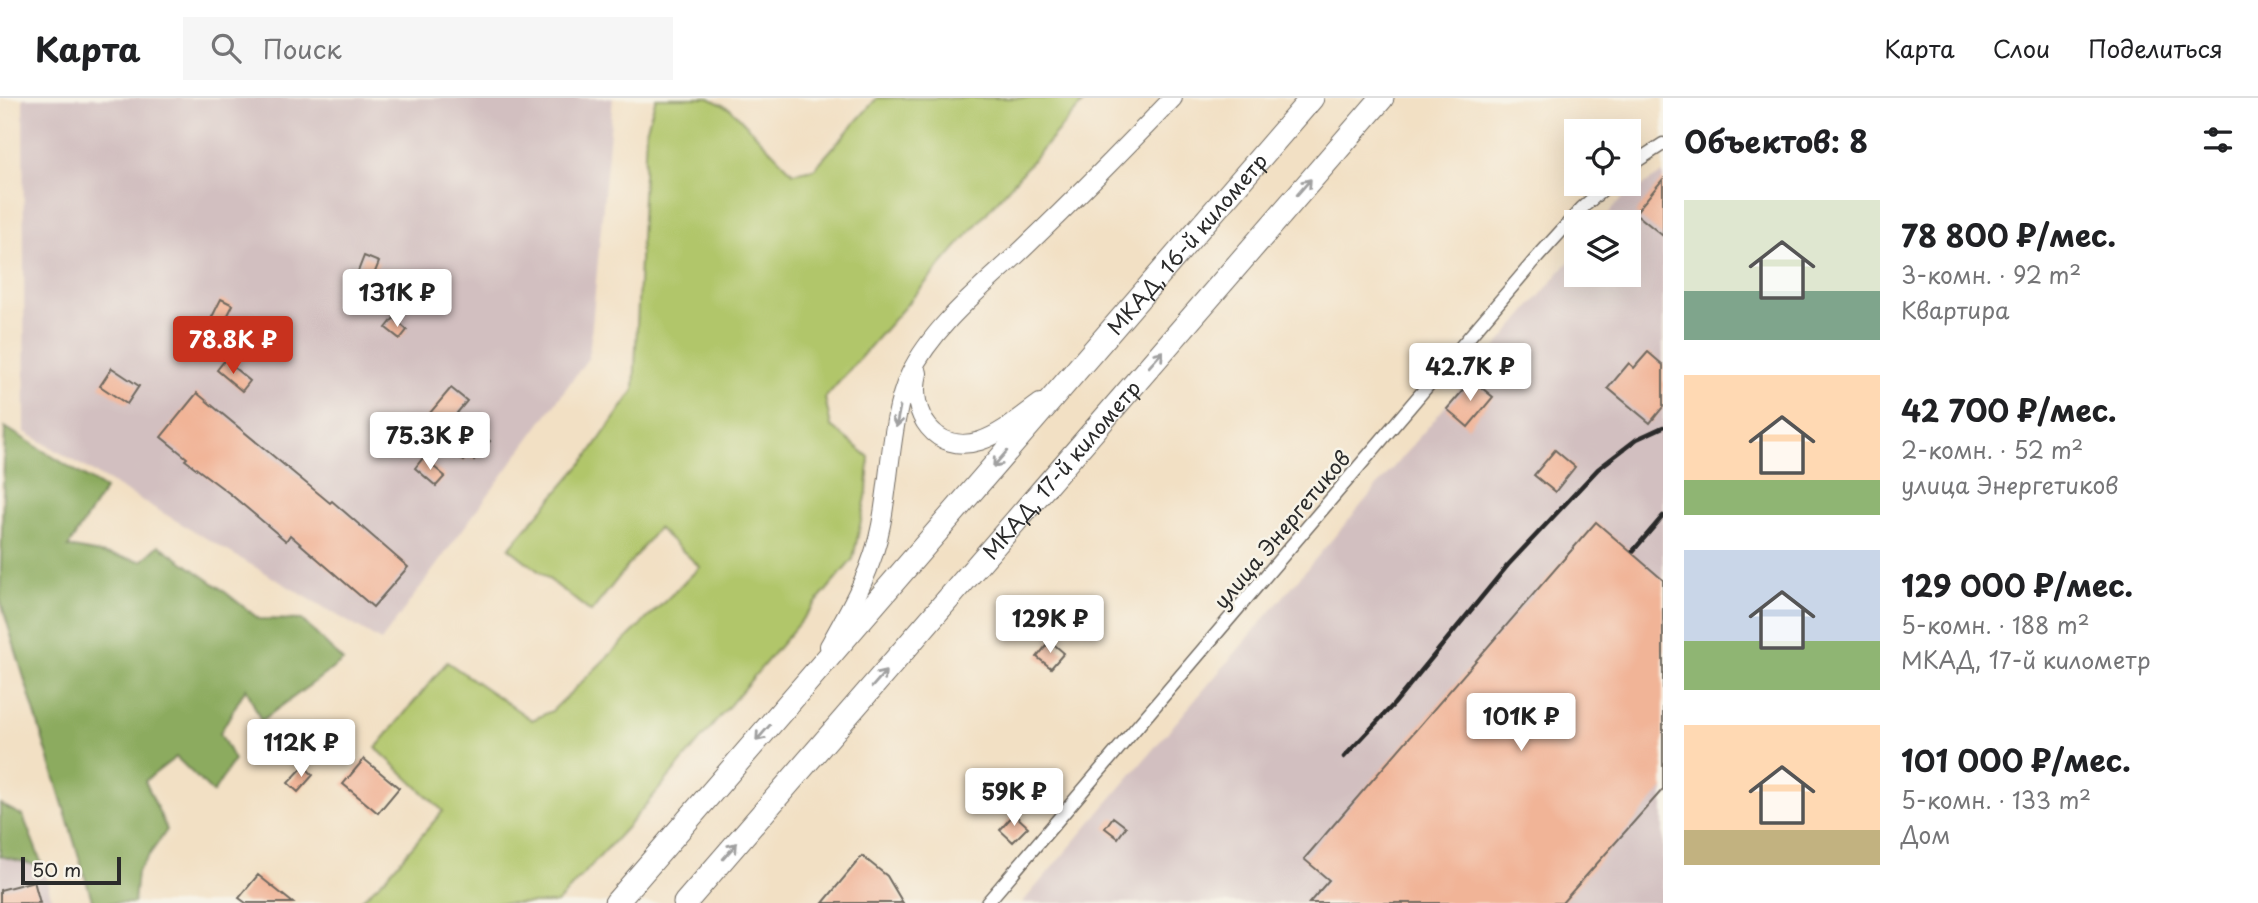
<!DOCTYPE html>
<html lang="ru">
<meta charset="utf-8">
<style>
body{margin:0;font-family:"Playpen Sans",sans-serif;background:#f6f6f6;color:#202124;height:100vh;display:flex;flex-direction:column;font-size:26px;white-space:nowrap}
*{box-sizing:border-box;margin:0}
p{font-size:23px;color:#757577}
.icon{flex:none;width:38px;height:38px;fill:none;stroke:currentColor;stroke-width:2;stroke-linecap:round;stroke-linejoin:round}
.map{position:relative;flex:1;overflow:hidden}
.sheet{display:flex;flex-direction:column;background:#fff;width:595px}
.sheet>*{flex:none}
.tools{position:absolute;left:1564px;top:21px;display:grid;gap:14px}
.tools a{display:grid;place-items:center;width:77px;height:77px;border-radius:0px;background:#fff;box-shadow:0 7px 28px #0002;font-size:35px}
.scale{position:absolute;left:21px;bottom:18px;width:100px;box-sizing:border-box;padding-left:7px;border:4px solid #2b2b2b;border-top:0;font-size:19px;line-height:24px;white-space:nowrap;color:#2b2b2b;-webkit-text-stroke:5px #f7f3e8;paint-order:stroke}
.price{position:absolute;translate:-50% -60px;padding:0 16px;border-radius:7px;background:#fff;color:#222;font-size:23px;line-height:46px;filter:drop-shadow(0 2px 4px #0008)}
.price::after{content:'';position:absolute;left:50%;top:42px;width:21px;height:16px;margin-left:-10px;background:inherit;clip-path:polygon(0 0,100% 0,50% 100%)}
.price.selected{background:#c8321e;color:#fff}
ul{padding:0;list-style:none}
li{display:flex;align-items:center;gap:21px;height:175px;padding:0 21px}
li span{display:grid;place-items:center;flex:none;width:196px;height:140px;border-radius:0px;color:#555}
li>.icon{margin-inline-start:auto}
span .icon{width:84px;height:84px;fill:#fffc;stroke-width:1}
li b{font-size:30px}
h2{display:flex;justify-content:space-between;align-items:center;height:84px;padding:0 21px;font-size:30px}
header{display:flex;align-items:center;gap:42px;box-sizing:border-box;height:98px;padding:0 35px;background:#fff;border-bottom:2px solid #e0e0e0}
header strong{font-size:33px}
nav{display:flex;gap:38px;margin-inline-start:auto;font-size:24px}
.search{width:490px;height:63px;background:#f6f6f6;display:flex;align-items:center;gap:18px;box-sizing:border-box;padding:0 24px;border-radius:0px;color:#757577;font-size:26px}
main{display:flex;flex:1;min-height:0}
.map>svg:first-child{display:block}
</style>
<header>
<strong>Карта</strong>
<div class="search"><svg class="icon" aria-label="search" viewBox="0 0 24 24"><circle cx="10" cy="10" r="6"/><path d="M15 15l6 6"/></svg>Поиск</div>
<nav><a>Карта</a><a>Слои</a><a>Поделиться</a></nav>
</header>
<main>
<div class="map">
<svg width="1663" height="805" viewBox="0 0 1663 805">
<rect width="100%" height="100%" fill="#f7f3e8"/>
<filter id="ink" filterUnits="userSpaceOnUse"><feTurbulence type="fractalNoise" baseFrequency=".0143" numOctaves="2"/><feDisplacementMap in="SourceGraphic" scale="14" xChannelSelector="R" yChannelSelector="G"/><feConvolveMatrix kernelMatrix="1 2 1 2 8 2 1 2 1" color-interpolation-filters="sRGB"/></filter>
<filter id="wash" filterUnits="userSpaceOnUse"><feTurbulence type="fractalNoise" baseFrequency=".00686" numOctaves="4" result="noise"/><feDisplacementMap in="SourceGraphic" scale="28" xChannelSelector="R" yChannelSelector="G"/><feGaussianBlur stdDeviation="1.57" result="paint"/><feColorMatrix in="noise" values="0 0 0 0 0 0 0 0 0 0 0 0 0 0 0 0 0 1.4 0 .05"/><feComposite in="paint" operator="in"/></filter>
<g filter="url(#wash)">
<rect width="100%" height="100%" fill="#f2e0c4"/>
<!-- industrial -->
<path fill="#d2bfc0" d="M23,0H613L589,259L381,543L25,334Z
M1663,75V805H1022L1577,154V177H1629V124H1602L1621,101Z
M0,758L43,769L53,805H0Z"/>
<!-- green -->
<path fill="#b1c66a" stroke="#6e784a" stroke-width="2" d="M656,0H709L731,11L793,75L814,71L877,0H1087L825,300L831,328L869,359L867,394L853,461L627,729L557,805H358L385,780L443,713L376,650L447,564L532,622L552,613L700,469L658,430L591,514L509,450L586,361L634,292L646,33Z"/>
<!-- forest -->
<path fill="#8cab5e" stroke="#5c6b44" stroke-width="2" d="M5,329L105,391L68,449L142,463L159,447L220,490L259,521L302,522L343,563L261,623L246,590L220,635L234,662L213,695L176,659L145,683L167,732L137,774L134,805H93L0,501Z
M0,706L23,718L43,769L0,758Z"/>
<g id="blocks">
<!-- building -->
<path fill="#f1b497" d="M1663,81V138L1635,115Z
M364,158L379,164L371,184L374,185L370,195L356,190L361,177L357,176Z
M221,201L233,207L223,227L211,221Z
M394,220L407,232L400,241L386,230Z
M1648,254L1663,267V309L1650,325L1608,290L1629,265L1634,270Z
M225,262L250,283L242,293L217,272Z
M112,270L139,288L127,306L100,288Z
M1472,282L1493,299L1468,329L1447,311Z
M451,290L467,303L457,315L490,343L474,362L469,357L464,363L436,340L440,335L424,322Z
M197,295L330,405L332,403L408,469L373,509L290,437L286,443L229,395L185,362L187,360L161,339Z
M1555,352L1575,369L1555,394L1534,377Z
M423,360L445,378L436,388L415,370Z
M1596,424L1663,482V691L1562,805H1309L1329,782L1304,761Z
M1050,543L1064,555L1051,570L1037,559Z
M364,661L399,690L378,715L343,686Z
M304,668L313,677L298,694L288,685Z
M1014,716L1028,729L1013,744L1000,732Z
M1113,719L1126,729L1118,740L1105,730Z
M862,758L887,778L903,805H823Z
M258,777L293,805H246L239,800Z
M34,783L40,805H0V792Z"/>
</g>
</g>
<g filter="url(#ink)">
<use href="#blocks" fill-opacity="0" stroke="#716a61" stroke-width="2"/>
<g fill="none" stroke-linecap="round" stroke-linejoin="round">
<!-- street casing -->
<g stroke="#716a61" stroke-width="15">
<path id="street" d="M1629,68L1663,46
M987,805L1534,163L1582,110L1609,86"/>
</g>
<!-- secondary casing -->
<g stroke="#716a61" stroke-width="20">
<path id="secondary" d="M918,275C908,315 936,357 980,343C1002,336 1022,318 1040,305
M829,548C851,509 873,471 881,427C890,383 891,314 910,276C934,226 988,185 1027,147C1077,99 1125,50 1173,0"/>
</g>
<!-- highway casing -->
<g stroke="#716a61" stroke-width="25">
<g id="highway">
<path id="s1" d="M616,805L1312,0"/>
<path id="s2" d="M685,805L1382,0"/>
</g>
</g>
<!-- street -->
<use href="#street" stroke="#fff" stroke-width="12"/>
<!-- secondary -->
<use href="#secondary" stroke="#fff" stroke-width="18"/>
<!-- highway -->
<use href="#highway" stroke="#fff" stroke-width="23"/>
<!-- rail -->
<path stroke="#2b2b2b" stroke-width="4.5" d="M1633,453L1663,418
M1344,659L1394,606L1508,467L1598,371L1637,341L1663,329"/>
</g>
<!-- one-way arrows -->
<defs><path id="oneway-shaft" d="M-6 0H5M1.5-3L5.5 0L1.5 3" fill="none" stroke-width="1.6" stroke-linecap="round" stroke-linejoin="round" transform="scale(1.75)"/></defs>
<g stroke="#a0a0a0">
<use href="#oneway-shaft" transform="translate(1304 89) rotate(-49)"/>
<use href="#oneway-shaft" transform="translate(1156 261) rotate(-49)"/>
<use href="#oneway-shaft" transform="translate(898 319) rotate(101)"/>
<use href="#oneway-shaft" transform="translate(1000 361) rotate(131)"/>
<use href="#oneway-shaft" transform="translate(879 581) rotate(-49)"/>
<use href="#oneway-shaft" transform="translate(763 635) rotate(131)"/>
<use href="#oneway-shaft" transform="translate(730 753) rotate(-49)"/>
</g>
</g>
<g text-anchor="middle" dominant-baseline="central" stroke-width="5" stroke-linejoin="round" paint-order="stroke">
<!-- street labels -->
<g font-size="21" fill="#2b2b2b" stroke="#f7f3e8">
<text stroke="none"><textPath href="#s1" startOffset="872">МКАД, 16-й километр</textPath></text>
<text stroke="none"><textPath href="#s2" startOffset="574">МКАД, 17-й километр</textPath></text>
<text transform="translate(1281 431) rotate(-50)">улица Энергетиков</text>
</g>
</g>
</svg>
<div class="tools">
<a><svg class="icon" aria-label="locate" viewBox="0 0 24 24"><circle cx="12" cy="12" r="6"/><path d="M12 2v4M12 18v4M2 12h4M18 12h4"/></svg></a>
<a><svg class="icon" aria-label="layers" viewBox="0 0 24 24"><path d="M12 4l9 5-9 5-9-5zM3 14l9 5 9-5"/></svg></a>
</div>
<div class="scale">50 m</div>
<b class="price" style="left:397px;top:231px">131K ₽</b>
<b class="price selected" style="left:233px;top:278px">78.8K ₽</b>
<b class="price" style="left:1470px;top:305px">42.7K ₽</b>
<b class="price" style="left:430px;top:374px">75.3K ₽</b>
<b class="price" style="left:1050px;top:557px">129K ₽</b>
<b class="price" style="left:1521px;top:655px">101K ₽</b>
<b class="price" style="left:301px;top:681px">112K ₽</b>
<b class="price" style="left:1014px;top:730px">59K ₽</b>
</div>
<section class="sheet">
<h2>Объектов: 8<svg class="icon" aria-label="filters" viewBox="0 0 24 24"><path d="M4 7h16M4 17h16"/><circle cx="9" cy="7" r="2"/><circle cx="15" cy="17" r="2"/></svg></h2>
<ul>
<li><span style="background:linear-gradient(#dfe7d0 65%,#7fa58c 0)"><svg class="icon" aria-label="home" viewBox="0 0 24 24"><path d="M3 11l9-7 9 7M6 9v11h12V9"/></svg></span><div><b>78 800 ₽/мес.</b><p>3-комн. · 92 m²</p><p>Квартира</p></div></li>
<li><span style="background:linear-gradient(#ffd9b3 75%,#8fb573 0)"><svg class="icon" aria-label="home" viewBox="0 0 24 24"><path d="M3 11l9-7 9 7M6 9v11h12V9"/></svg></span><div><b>42 700 ₽/мес.</b><p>2-комн. · 52 m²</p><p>улица Энергетиков</p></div></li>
<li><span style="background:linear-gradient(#c9d6e8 65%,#8fb573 0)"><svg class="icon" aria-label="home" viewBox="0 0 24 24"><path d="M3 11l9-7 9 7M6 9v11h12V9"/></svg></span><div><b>129 000 ₽/мес.</b><p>5-комн. · 188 m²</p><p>МКАД, 17-й километр</p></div></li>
<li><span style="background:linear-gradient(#ffd9b3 75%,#c2b280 0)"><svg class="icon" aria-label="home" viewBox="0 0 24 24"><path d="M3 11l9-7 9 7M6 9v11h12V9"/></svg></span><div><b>101 000 ₽/мес.</b><p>5-комн. · 133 m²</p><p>Дом</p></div></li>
</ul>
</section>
</main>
